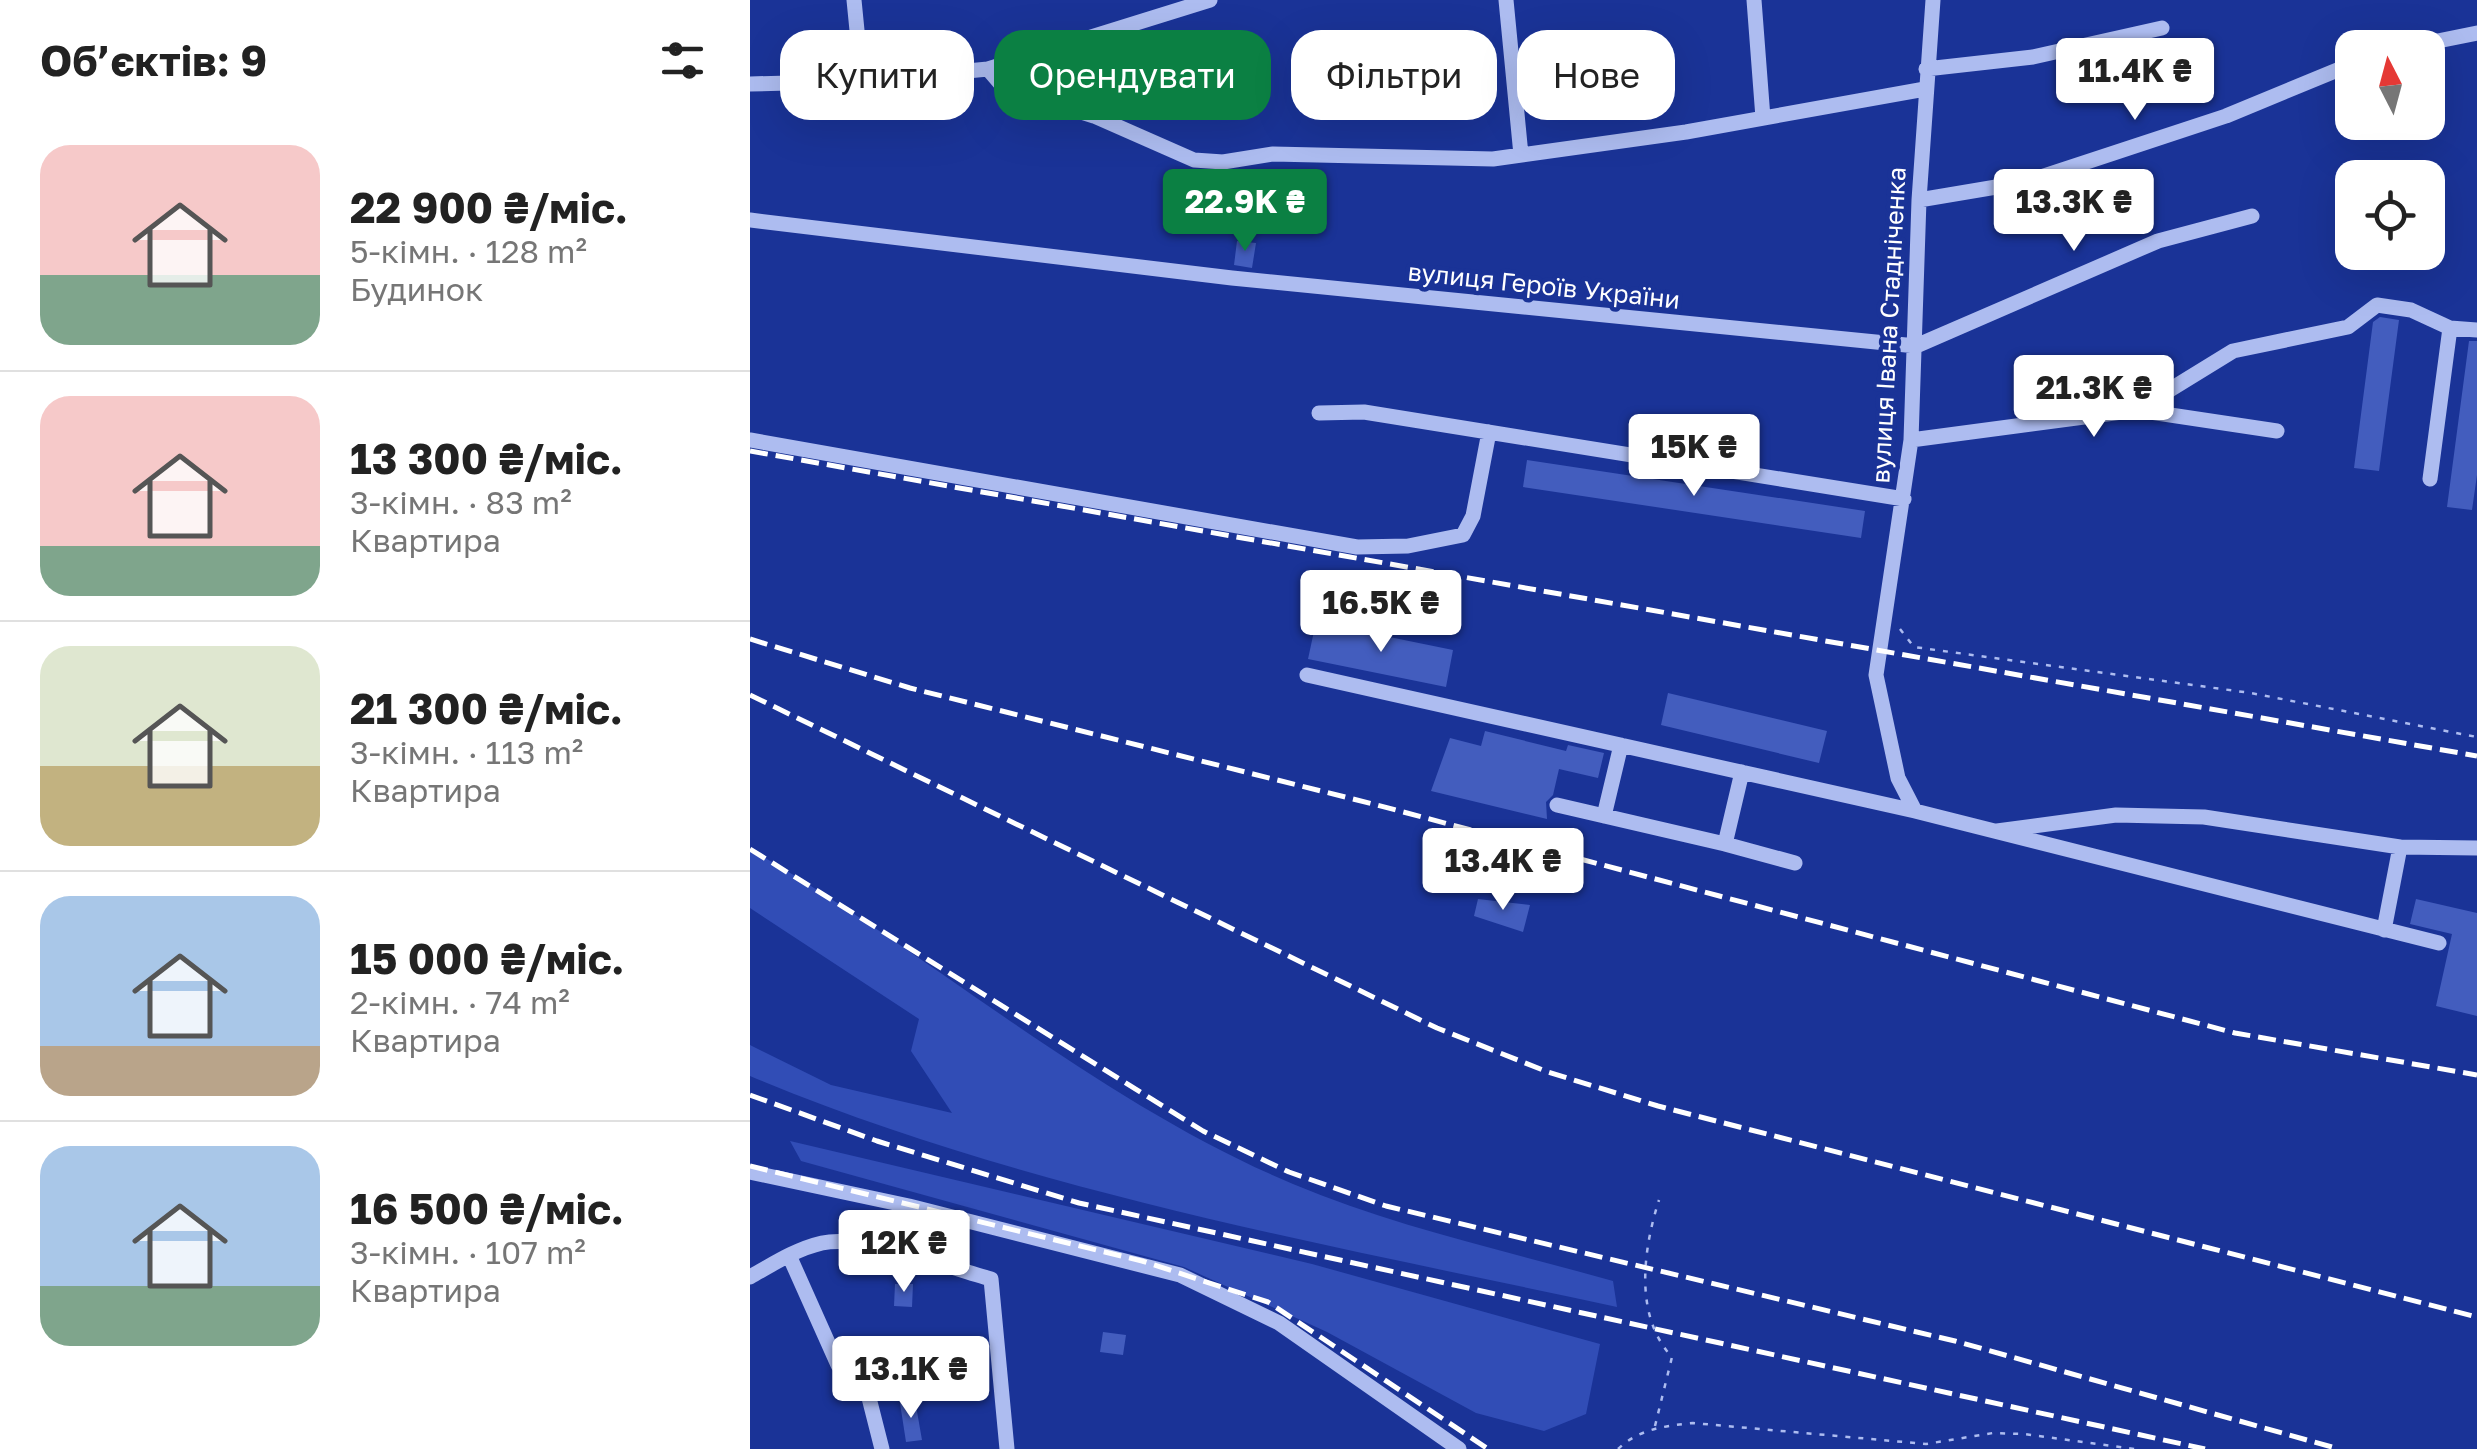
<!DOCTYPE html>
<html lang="uk">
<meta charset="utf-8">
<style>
body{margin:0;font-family:"Golos Text",sans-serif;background:#f6f6f6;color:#222;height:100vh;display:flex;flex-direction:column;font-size:38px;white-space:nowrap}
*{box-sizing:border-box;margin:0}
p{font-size:32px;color:#767676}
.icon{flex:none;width:55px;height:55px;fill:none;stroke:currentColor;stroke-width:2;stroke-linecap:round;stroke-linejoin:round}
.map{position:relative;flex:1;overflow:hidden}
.details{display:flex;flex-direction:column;background:#fff;width:750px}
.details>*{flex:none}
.banner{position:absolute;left:30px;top:30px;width:950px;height:90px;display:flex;gap:20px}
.needle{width:65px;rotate:354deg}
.fabs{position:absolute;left:1585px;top:30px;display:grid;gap:20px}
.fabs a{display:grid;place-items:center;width:110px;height:110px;border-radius:20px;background:#fff;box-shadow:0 10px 40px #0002;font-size:50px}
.price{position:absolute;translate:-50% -85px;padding:0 22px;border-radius:10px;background:#fff;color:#222;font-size:32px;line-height:65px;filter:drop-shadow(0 2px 5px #0008)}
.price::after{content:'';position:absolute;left:50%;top:60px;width:30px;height:22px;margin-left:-15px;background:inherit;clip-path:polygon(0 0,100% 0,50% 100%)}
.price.selected{background:#0b8043;color:#fff}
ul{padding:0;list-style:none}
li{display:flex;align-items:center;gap:30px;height:250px;padding:0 40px}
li+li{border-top:2px solid #e0e0e0}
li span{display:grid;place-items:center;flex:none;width:280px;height:200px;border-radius:30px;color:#555}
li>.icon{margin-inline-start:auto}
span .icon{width:120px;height:120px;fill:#fffc;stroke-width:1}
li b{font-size:42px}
h2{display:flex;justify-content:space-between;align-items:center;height:120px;padding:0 40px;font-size:42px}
.pill{padding:0 35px;border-radius:30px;background:#fff;box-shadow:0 10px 40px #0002;font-size:35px;line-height:90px}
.pill.selected{background:#0b8043;color:#fff}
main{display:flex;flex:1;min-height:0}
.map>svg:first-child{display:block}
</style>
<main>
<section class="details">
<h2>Об’єктів: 9<svg class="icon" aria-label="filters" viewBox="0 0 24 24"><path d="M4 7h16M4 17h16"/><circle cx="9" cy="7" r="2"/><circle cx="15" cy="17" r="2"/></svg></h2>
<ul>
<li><span style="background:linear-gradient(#f6c9c9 65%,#7fa58c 0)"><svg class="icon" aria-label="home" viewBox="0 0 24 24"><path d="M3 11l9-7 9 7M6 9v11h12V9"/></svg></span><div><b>22 900 ₴/міс.</b><p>5-кімн. · 128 m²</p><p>Будинок</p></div></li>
<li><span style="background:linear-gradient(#f6c9c9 75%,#7fa58c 0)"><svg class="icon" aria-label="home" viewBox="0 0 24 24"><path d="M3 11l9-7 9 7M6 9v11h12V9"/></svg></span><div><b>13 300 ₴/міс.</b><p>3-кімн. · 83 m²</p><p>Квартира</p></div></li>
<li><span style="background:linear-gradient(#dfe7d0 60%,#c2b280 0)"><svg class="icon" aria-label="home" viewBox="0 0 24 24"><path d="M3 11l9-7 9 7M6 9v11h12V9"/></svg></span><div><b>21 300 ₴/міс.</b><p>3-кімн. · 113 m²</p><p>Квартира</p></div></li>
<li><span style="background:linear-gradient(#a9c7e8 75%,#b9a48a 0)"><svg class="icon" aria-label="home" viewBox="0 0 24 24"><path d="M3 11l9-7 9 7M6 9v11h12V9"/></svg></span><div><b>15 000 ₴/міс.</b><p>2-кімн. · 74 m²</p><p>Квартира</p></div></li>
<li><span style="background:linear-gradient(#a9c7e8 70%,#7fa58c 0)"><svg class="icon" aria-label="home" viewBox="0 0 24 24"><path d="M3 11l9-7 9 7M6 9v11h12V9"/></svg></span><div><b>16 500 ₴/міс.</b><p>3-кімн. · 107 m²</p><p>Квартира</p></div></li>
</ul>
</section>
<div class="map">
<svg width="1727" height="1449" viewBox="0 0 1727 1449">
<rect width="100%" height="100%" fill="#1a3397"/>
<!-- green -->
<path fill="#314db6" d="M0,849C183,955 346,1101 543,1184C645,1227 757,1251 863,1281L867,1307C576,1244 277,1192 0,1076V1045L81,1085L202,1113L161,1051L169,1019L0,908Z
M40,1141L562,1264L850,1344L836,1414L794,1431L726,1413L577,1332L434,1267L51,1161Z"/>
<!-- building -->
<path fill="#435dbe" d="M487,241L506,243L502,268L484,265Z
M1630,317L1649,320L1629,471L1604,468L1623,322Z
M1719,341H1727V475L1722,510L1697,507Z
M777,460L1115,511L1111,538L773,487Z
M566,622L703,650L696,687L558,659Z
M918,693L1077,731L1069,763L911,725Z
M735,731L816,751L818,745L854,753L848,778L809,769L803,795L796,802L797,819L681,791L700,738L731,746Z
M728,899L780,905L773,932L724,916Z
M1666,899L1727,913V1016L1686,1006L1702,934L1660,924Z
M145,1284H163L162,1307L144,1306Z
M353,1332L376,1335L373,1355L350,1352Z
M165,1400L172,1440L156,1442L150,1403Z"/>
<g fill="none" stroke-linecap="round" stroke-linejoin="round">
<!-- path -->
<path stroke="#adbcf0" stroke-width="2.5" stroke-dasharray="5 8" stroke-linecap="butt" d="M1150,629L1164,647L1501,693L1727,737
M905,1426L922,1357C884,1316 893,1250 909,1200
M868,1449C889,1429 914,1426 943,1423L1176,1444L1243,1433L1274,1434L1385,1449"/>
<!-- minor -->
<path stroke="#adbcf0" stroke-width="15" d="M104,0L112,81
M756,0L771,155
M1004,0L1013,118
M1183,0L1169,200L1161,440L1126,675L1148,778L1165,811L1689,943
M1653,48L1727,33
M238,69L250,83L281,96L344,116L444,160L473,162L523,154L743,159L936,132L1175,89
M1176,69L1283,57L1412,28
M0,84L112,81L238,69L460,0
M1169,200L1276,182L1476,116L1602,64
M0,220L482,278L1166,346L1408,241L1502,216
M1387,410L1483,351L1598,327L1627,305L1661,310L1700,328
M569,413L614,412L1154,499
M0,440L607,547L658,546L713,535L723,516L739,432
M1161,440L1387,410L1527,431
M1680,479L1700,328L1727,330
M557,675L1165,811
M992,772L975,844L1045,863
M807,805L975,844
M854,816L871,745
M1247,831L1366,815L1454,817L1650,847
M1634,930L1650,847L1727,848
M0,1172L159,1206L430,1275L529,1323L709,1449
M42,1262L88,1365L118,1394L132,1449
M0,1277C23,1264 46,1249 72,1243C115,1234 197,1267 241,1279L257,1449"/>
<!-- rail -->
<path stroke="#fff" stroke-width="5" stroke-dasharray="18 8" stroke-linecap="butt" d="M0,451L1727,756
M0,639L160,688L627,805L1485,1033L1727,1075
M0,695L687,1028L798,1072L908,1106L1727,1317
M0,849L453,1131L539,1172L636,1206L1205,1341L1589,1449
M0,1095L127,1141L329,1203L1455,1449
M0,1166L392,1261L518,1302L738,1449"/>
</g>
<g text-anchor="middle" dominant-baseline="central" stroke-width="9" stroke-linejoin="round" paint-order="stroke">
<!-- street labels -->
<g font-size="25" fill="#fff" stroke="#1a3397">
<text transform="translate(794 285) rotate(6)">вулиця Героїв України</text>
<text transform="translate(1138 325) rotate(-87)">вулиця Івана Стадніченка</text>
</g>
</g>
</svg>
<div class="fabs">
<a><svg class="needle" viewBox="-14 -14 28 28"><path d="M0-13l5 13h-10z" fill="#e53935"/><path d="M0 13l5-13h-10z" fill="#767676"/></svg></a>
<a><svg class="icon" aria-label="locate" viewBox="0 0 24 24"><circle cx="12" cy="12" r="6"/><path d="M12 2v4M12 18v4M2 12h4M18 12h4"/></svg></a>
</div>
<b class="price" style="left:1385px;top:123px">11.4K ₴</b>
<b class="price selected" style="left:495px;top:254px">22.9K ₴</b>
<b class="price" style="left:1324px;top:254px">13.3K ₴</b>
<b class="price" style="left:1344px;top:440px">21.3K ₴</b>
<b class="price" style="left:944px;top:499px">15K ₴</b>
<b class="price" style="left:631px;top:655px">16.5K ₴</b>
<b class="price" style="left:753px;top:913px">13.4K ₴</b>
<b class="price" style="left:154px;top:1295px">12K ₴</b>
<b class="price" style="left:161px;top:1421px">13.1K ₴</b>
<div class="banner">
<a class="pill">Купити</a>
<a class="pill selected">Орендувати</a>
<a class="pill">Фільтри</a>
<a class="pill">Нове</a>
</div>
</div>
</main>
